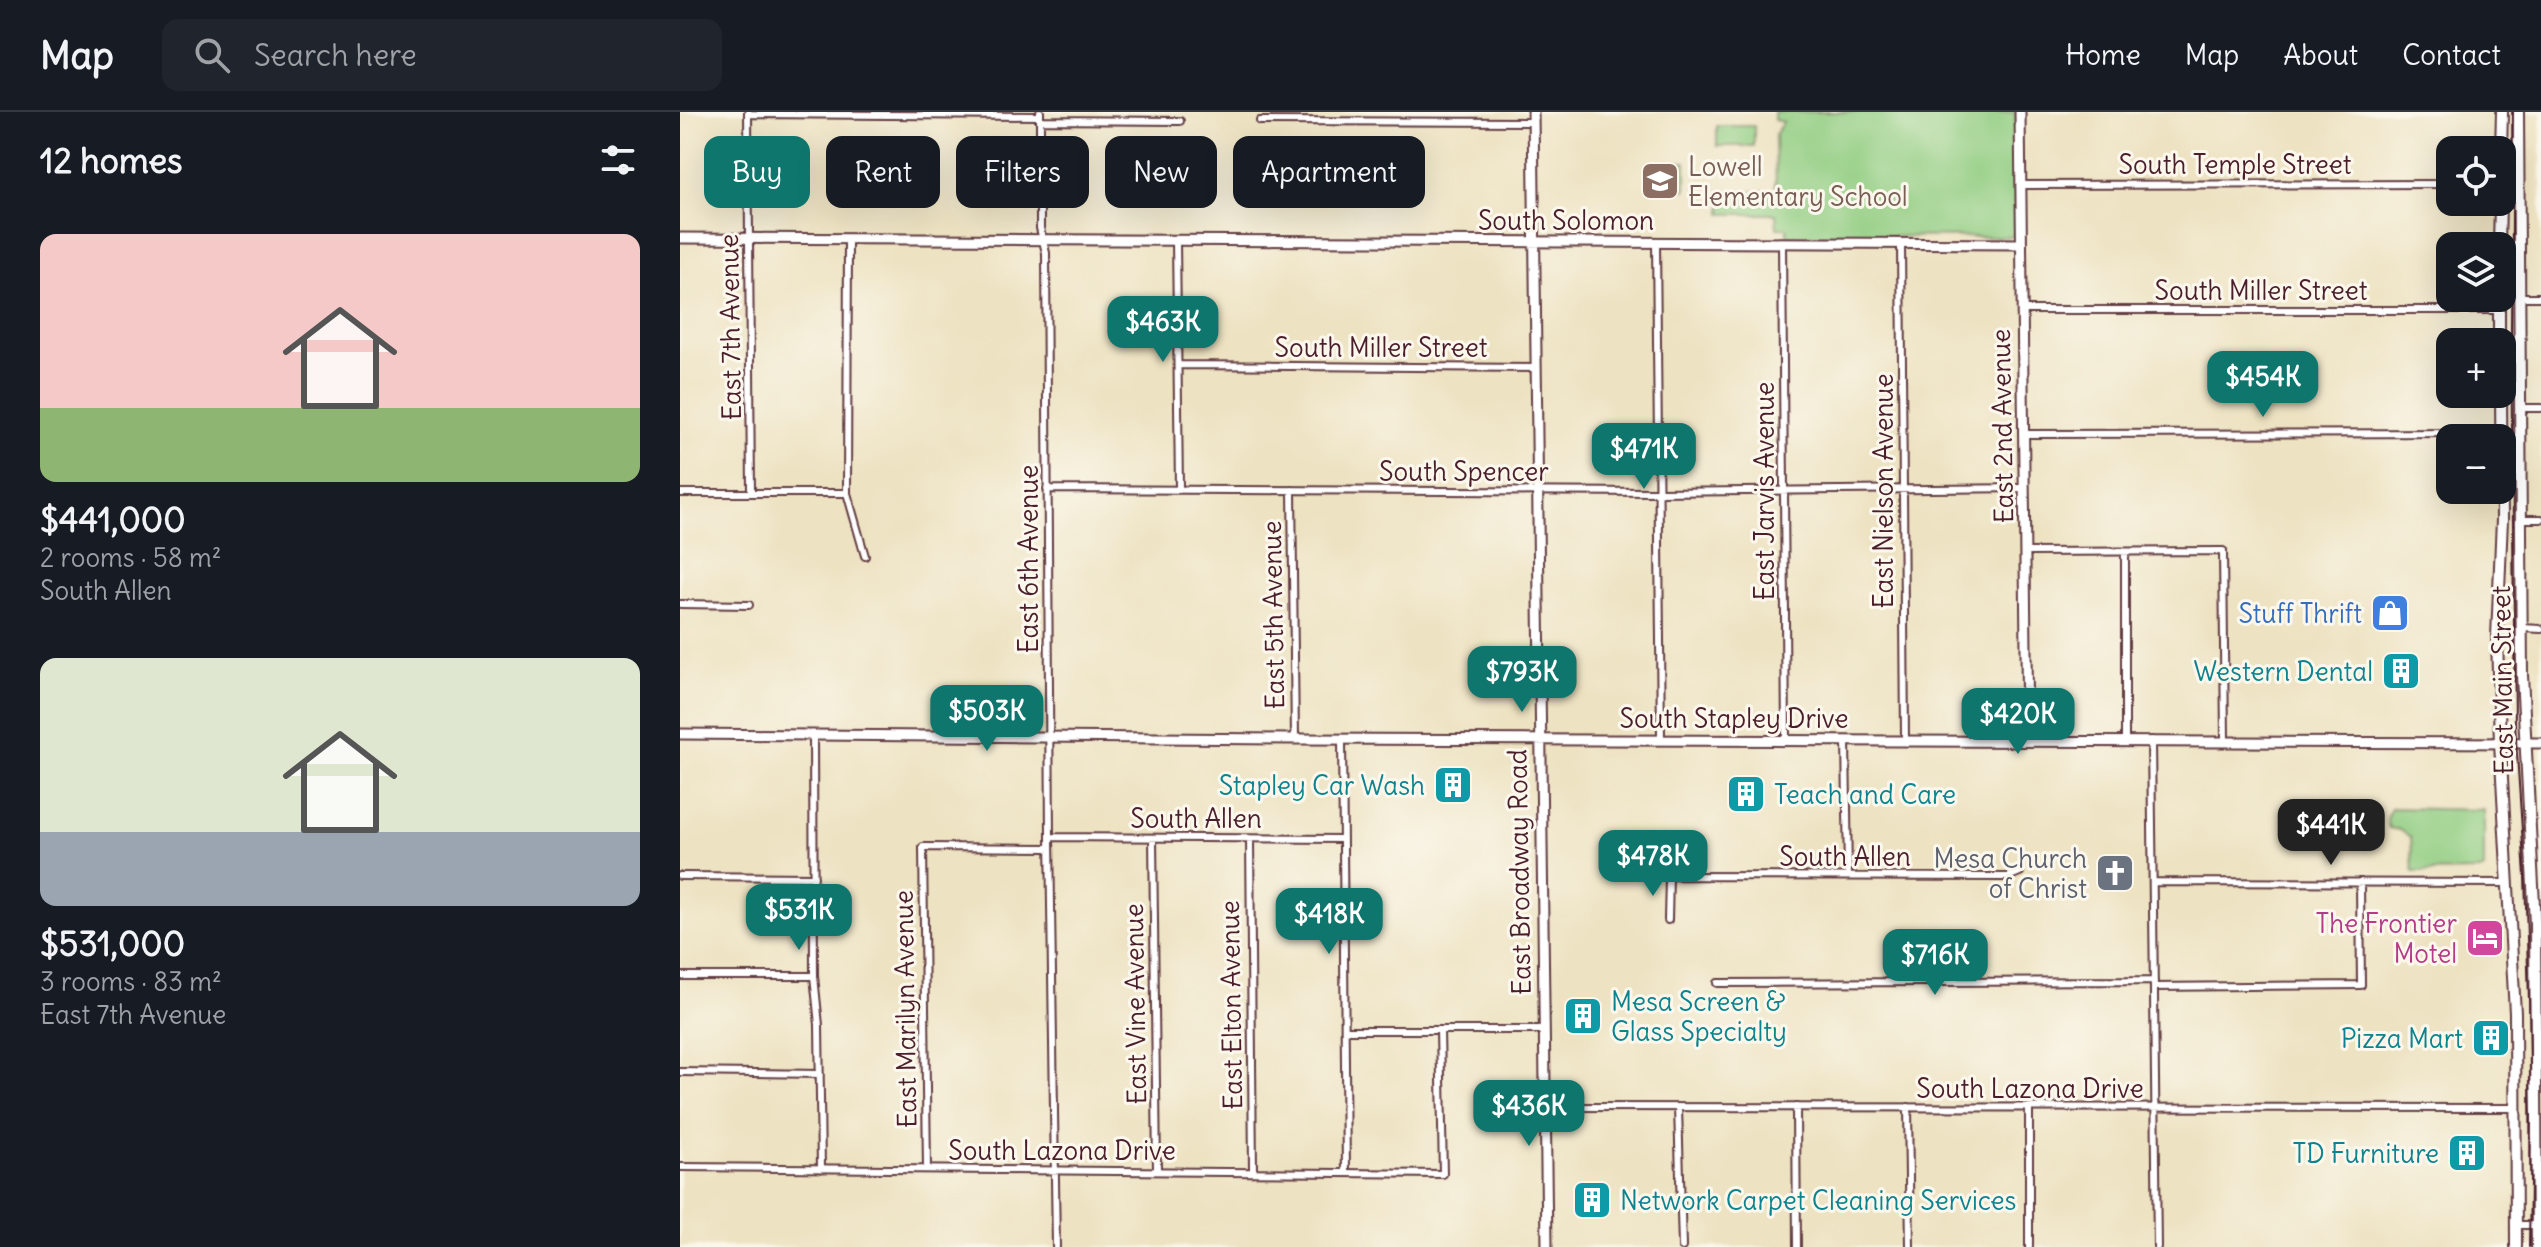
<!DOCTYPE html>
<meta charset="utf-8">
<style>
body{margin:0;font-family:Delius,sans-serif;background:#20242c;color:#f1f3f6;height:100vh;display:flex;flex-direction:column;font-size:30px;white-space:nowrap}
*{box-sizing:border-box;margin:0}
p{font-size:26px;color:#9ea1a6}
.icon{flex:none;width:44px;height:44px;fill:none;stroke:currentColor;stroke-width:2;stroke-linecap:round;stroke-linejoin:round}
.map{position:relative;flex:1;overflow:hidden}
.sheet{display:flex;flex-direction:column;background:#171b24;width:680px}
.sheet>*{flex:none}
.hud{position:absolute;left:24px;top:24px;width:760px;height:72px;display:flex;gap:16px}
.tools{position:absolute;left:1756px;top:24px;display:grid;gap:16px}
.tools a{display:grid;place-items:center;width:80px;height:80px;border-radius:16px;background:#171b24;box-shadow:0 8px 32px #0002;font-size:40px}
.price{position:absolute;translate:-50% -68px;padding:0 18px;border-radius:16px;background:#0f766e;color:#fff;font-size:26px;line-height:52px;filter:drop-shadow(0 2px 4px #0008)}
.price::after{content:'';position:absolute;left:50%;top:48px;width:24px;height:18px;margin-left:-12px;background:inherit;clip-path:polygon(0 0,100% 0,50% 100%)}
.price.current{background:#222;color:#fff}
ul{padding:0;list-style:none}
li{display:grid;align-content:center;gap:16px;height:424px;padding:0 40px}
li span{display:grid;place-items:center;height:248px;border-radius:16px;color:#555}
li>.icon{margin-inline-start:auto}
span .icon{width:144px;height:144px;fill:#fffc;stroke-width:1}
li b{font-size:34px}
h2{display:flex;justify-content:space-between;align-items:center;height:96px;padding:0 40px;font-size:34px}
.chip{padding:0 28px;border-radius:16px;background:#171b24;box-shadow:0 8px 32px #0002;font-size:28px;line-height:72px}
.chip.current{background:#0f766e;color:#fff}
header{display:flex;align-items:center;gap:48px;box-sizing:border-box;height:112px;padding:0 40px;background:#171b24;border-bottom:2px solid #363941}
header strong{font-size:38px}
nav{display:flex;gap:44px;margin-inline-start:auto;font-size:28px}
.search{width:560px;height:72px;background:#20242c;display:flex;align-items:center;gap:20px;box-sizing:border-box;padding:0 28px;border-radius:16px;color:#9ea1a6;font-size:30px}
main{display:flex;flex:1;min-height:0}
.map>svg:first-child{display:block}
</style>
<header>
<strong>Map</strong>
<div class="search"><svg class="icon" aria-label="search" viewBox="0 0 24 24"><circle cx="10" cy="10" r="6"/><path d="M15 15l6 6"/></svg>Search here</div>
<nav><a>Home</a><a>Map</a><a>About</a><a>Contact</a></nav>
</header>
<main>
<section class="sheet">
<h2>12 homes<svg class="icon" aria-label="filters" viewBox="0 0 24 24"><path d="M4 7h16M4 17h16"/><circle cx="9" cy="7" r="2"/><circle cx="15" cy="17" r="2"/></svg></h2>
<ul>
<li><span style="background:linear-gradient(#f6c9c9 70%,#8fb573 0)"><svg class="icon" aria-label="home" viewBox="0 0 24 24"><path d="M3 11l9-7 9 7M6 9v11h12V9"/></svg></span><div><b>$441,000</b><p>2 rooms · 58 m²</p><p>South Allen</p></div></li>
<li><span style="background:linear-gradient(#dfe7d0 70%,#9aa5b1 0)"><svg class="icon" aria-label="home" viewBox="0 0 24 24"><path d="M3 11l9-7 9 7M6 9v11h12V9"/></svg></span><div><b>$531,000</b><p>3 rooms · 83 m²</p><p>East 7th Avenue</p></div></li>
</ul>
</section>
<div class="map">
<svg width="1861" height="1135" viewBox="0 0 1861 1135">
<rect width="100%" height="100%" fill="#fbf7ec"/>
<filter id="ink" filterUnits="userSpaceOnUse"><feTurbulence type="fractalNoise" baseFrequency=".0125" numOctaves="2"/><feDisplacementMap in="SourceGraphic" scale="16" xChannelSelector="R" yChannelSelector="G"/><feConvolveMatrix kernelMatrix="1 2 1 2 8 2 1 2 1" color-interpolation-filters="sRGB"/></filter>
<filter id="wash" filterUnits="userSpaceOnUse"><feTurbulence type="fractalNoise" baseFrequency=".006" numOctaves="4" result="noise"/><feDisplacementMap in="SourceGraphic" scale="32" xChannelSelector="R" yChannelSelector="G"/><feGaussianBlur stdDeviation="1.8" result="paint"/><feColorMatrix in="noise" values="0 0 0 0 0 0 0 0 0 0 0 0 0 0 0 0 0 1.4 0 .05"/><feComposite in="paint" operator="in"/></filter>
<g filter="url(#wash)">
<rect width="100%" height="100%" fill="#ede2c1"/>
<!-- green -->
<path fill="#92cd82" stroke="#6e7656" stroke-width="2" d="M1094,0H1335L1336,122L1330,125L1107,124V116H1097L1096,102H1042V79H1096L1095,23L1103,10L1094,8Z
M1037,14H1074V34H1037Z
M980,50H1006V78H980Z
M1712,696L1804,698V757L1800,759L1733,760L1731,725L1720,718L1709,716C1705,710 1707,701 1712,696Z"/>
</g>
<g filter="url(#ink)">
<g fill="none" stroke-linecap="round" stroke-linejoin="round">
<!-- street casing -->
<g stroke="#623c42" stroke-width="10">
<path id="street" d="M68,0L71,381
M360,0V116L366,141L370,725L376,1135
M68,2L360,4
M360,8L500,9
M580,9L853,10
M1341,73L1770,72
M168,128L167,381L185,444
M496,128L499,376
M976,130L981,627
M1102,130L1106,627
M1221,131L1225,627
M1839,185H1861
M1342,198H1819
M498,253L856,256
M1840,296H1861
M1344,322L1823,321
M367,377L979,380L1345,376
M612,378L615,627
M0,381H167
M1841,407H1861
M1346,440L1543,439L1545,628
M1445,440V628
M0,492L69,493
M1842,516L1861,517
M133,622L134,864L139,913L141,1057
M662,627L666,1060
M1166,628L1168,764
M1471,628L1477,1135
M370,725L663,727
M473,726L477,1058
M570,727L573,1059
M0,764L134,765
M1473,770L1829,771
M988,808L989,764L1328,765L1340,760
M0,864H134
M1037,871L1474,869
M1474,875L1681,873L1680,770
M665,918H864
M0,960L140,962
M865,995L1835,996
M998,995L1002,1135
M1116,995L1117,1135
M1228,995L1230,1135
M1349,995V1135
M0,1055L763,1062L760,918
M247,1057L243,735L370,736
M1835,1113H1857"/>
</g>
<!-- secondary casing -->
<g stroke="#623c42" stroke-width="13">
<path id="secondary" d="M853,0L867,1135
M1340,0L1347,628
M0,126L1341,132
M0,622L615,627L1861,631"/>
</g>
<!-- primary casing -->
<g stroke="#623c42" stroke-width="14">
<path id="primary" d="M1838,0L1842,563L1855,812L1857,1135
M1821,38L1822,0
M1819,134L1820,90
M1819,186V230
M1821,282L1822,407L1817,525L1820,630L1835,901L1836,1135"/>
</g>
<!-- street -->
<use href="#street" stroke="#fff" stroke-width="6"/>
<!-- secondary -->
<use href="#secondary" stroke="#fff" stroke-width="9"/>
<!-- primary -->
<use href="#primary" stroke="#fff" stroke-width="10"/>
<!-- tram -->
<path stroke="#4a1f2b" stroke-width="2" d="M1833,0L1831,217L1835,611L1845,764L1849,888L1851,1007L1849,1135"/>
</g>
</g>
<!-- icons -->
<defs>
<g id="school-square" transform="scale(2)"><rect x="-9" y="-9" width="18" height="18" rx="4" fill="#8d6e63" stroke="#fbf7ec"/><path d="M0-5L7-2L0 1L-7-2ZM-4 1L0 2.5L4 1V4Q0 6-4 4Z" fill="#fff"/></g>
<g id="shop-square" transform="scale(2)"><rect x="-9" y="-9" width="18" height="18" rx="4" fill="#3f7fe0" stroke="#fbf7ec"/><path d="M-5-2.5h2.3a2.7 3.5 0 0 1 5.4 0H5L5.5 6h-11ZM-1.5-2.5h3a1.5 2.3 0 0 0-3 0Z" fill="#fff"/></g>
<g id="building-square" transform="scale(2)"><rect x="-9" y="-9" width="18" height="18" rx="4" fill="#0f9aa8" stroke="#fbf7ec"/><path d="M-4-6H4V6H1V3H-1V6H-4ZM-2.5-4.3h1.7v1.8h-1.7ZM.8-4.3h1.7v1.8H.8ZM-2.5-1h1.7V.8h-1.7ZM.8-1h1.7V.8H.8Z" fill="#fff"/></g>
<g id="church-square" transform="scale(2)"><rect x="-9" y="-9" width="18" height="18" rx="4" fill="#6b7280" stroke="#fbf7ec"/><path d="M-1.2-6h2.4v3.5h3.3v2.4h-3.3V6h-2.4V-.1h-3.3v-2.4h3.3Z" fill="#fff"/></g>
<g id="hotel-square" transform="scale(2)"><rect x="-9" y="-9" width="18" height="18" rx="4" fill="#d1479c" stroke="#fbf7ec"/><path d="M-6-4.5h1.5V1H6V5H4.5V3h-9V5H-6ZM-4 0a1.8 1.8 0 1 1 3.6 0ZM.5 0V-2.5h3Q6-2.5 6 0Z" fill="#fff"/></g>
</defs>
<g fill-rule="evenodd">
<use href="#school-square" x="980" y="69"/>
<use href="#shop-square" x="1710" y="501"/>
<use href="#building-square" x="1721" y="559"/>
<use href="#building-square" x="773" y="673"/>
<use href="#building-square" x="1066" y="682"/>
<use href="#church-square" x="1435" y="761"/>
<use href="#hotel-square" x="1805" y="826"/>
<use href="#building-square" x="903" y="904"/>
<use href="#building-square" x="1811" y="926"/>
<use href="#building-square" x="1787" y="1041"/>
<use href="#building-square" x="912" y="1088"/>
</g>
<g text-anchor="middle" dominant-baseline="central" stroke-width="6" stroke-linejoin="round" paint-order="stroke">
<!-- street labels -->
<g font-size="26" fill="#4a1f2b" stroke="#fbf7ec">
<text x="1555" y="52">South Temple Street</text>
<text x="886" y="108">South Solomon</text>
<text x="1581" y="178">South Miller Street</text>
<text transform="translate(50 215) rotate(-91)">East 7th Avenue</text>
<text x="701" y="235">South Miller Street</text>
<text transform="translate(1322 314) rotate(-91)">East 2nd Avenue</text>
<text x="784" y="359">South Spencer</text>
<text transform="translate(1084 379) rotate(-90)">East Jarvis Avenue</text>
<text transform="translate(1203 379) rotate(-90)">East Nielson Avenue</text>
<text transform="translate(348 447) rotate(-90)">East 6th Avenue</text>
<text transform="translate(593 503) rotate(-91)">East 5th Avenue</text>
<text transform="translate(1822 568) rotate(-91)">East Main Street</text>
<text x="1054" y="606">South Stapley Drive</text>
<text x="516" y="706">South Allen</text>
<text x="1165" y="744">South Allen</text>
<text transform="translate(839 760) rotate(-91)">East Broadway Road</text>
<text transform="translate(455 892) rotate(-91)">East Vine Avenue</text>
<text transform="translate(551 893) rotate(-91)">East Elton Avenue</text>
<text transform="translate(225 897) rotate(-91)">East Marilyn Avenue</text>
<text x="1350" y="976">South Lazona Drive</text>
<text x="382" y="1038">South Lazona Drive</text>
</g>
<!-- education labels -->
<g font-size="26" fill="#785e54" stroke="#fbf7ec" text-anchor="start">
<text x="1008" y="54">Lowell<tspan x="1008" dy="30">Elementary School</tspan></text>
</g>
<!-- shop labels -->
<g font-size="26" fill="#366cbe" stroke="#fbf7ec" text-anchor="end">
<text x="1682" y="501">Stuff Thrift</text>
</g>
<!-- culture labels -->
<g font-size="26" fill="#0d838f" stroke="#fbf7ec" text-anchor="end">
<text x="1693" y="559">Western Dental</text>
<text x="745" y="673">Stapley Car Wash</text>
<text x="1094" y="682" text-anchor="start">Teach and Care</text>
<text x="931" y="889" text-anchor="start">Mesa Screen &amp;<tspan x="931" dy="30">Glass Specialty</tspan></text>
<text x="1783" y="926">Pizza Mart</text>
<text x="1759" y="1041">TD Furniture</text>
<text x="940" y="1088" text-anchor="start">Network Carpet Cleaning Services</text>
</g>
<!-- worship labels -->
<g font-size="26" fill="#5b616d" stroke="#fbf7ec" text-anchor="end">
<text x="1407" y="746">Mesa Church<tspan x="1407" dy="30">of Christ</tspan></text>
</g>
<!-- hotel labels -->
<g font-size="26" fill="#b23c85" stroke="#fbf7ec" text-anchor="end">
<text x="1777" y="811">The Frontier<tspan x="1777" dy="30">Motel</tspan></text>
</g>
</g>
</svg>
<div class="tools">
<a><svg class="icon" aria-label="locate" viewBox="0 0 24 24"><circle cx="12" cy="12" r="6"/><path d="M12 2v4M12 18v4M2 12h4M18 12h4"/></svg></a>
<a><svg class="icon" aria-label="layers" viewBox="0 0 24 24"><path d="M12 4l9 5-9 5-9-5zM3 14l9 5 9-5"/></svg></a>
<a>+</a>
<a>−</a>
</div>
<b class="price" style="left:483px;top:252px">$463K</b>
<b class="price" style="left:1583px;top:307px">$454K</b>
<b class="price" style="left:964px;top:379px">$471K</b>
<b class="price" style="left:842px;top:602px">$793K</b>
<b class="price" style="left:307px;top:641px">$503K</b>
<b class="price" style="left:1338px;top:644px">$420K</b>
<b class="price current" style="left:1651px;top:755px">$441K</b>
<b class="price" style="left:973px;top:786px">$478K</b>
<b class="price" style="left:119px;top:840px">$531K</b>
<b class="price" style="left:649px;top:844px">$418K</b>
<b class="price" style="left:1255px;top:885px">$716K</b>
<b class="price" style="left:849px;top:1036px">$436K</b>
<div class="hud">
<a class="chip current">Buy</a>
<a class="chip">Rent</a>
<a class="chip">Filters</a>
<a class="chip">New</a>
<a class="chip">Apartment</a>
</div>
</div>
</main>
